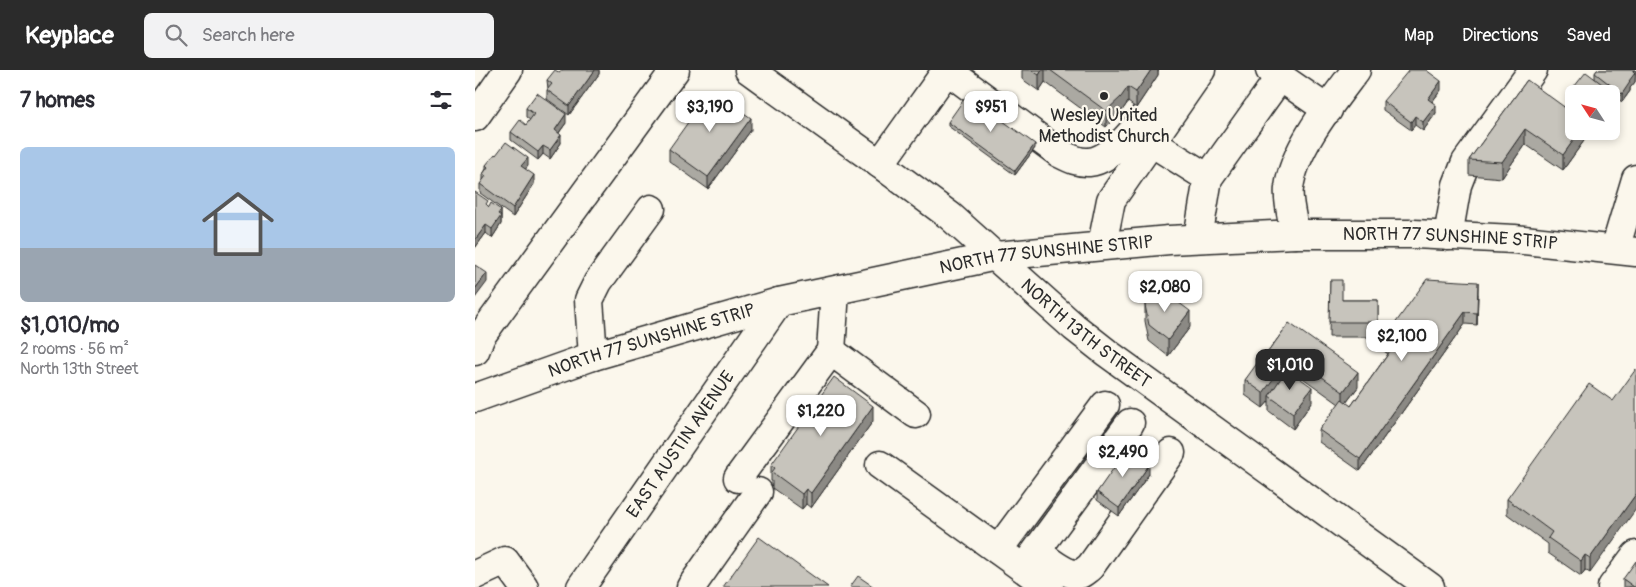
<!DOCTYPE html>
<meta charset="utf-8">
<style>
body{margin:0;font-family:Pangolin,sans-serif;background:#f2f2f3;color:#2b2b33;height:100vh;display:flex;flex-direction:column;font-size:19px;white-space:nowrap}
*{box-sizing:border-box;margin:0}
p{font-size:16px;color:#7c7c81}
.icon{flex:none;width:28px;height:28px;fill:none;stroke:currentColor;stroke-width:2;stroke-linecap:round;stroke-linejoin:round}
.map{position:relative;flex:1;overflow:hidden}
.drawer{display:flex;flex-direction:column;background:#fff;width:475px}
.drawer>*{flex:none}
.needle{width:32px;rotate:306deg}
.fabs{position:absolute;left:1090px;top:15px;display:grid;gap:10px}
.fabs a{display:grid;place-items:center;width:55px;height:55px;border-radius:8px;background:#fff;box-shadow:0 2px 8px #0003;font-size:25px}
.price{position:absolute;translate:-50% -42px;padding:0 11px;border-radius:10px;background:#fff;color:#222;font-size:16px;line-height:32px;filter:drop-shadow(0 1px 2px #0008)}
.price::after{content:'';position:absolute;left:50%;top:30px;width:15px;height:11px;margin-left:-8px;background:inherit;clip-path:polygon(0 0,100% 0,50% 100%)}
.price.active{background:#2b2b2b;color:#fff}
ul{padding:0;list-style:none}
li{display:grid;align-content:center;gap:10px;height:265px;padding:0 20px}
li span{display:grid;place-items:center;height:155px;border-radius:8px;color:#555}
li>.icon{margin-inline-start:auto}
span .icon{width:90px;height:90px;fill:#fffc;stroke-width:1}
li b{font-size:21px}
h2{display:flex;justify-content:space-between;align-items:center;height:60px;padding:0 20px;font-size:21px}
header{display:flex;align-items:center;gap:30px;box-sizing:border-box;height:70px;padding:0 25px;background:#2b2b2b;color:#fff}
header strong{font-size:24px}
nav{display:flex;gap:28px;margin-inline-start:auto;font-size:18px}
.search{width:350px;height:45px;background:#f2f2f3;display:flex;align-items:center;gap:12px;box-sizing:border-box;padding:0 18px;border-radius:8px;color:#7c7c81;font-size:19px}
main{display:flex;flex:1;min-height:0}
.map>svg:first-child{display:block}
</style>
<header>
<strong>Keyplace</strong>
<div class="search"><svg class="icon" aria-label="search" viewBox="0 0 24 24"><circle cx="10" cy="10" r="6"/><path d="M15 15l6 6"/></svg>Search here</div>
<nav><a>Map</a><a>Directions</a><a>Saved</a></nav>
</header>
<main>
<section class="drawer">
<h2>7 homes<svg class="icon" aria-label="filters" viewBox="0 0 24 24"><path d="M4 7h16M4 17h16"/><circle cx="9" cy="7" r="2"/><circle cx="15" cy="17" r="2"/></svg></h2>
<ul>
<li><span style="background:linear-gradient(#a9c7e8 65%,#9aa5b1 0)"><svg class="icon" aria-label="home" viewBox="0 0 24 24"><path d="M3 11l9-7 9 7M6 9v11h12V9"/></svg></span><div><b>$1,010/mo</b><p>2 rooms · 56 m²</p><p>North 13th Street</p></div></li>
</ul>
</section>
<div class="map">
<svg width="1161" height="517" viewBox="0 0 1161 517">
<rect width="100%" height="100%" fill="#fbf7ec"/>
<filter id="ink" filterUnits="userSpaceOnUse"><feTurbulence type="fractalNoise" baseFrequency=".02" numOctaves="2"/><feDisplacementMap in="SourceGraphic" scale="10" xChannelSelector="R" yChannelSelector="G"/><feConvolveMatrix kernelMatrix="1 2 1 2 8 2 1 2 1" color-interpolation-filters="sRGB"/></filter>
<g filter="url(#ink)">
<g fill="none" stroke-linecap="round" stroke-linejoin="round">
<!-- minor casing -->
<g stroke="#2b2b2b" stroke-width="31">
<g id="minor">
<path id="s1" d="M274,0L405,94L475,146L599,257L632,283L955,517"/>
<path d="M795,0L853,40"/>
<path d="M0,47L33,0"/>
<path d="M676,72L733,108"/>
<path d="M405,94L472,0L584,83C594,88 603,93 614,92C647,89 683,26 701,0"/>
<path d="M820,164C818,151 812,130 814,118C819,78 857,32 881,0"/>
<path d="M973,166L982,115L991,92L1058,0"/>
<path d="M723,168L733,108L805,7"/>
<path d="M627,175L636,130L726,0"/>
<path d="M1140,179L1161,109"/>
<path d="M0,281L6,266L200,0"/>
<path d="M356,281L360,221"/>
<path d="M118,286L114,230L123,212L176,139"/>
<path d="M405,395L574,517"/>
<path d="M263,408L356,281L441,344"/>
<path d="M523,480L630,335"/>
<path d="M562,482C573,489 590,506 605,504C608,503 612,499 615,497L696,383"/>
<path d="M551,495L655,353"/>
<path d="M0,505L30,491L49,517"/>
<path id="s2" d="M106,517L304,232"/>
<path d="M216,517L283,422"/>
<path d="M1137,517L1161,485"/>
</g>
</g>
<!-- major casing -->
<g stroke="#2b2b2b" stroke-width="31">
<g id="major">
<path id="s3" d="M0,328L118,286L304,232L521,186L694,170L820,164H939L1039,169L1161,182"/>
</g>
</g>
<!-- minor -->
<use href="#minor" stroke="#fbf7ec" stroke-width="28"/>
<!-- major -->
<use href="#major" stroke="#fbf7ec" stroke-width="28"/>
</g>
<!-- wall -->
<path fill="#aba9a2" stroke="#2b2b2b" d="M124,0V4L94,45L72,29V20L73,19L72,10L85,3Z
M547,0H683V5L661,38L653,32L646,42L631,57L570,12L564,21L547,9Z
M1122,0H1161L1160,12L1155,18V21L1147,32L1143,29V35L1136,24H1099V17L1120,9V3Z
M1052,10L1099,61H1122L1117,69L1111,64V68L1088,100L1050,74L1027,108L994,105V90Z
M966,20L957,32L961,43L948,61L940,55L936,60L908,40V31Z
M51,38L91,53L84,63L86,73L75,89L68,84L63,90L36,70V62L51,55L55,50L51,47Z
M473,52L560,78L540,105L473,56Z
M276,60L233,119L194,91V79Z
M21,85L53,96L50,99L59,114L38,147L5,123V114L8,111V104L11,99V95Z
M13,136L26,140V154L17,168L11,163L0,178Z
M855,210L867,230H903V267H854Z
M1003,224L1002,255L990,254L885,401L844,372V360L864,334L814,298L813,300L837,332L818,359L794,341V331L788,338L770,325V310L785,293L814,253L883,317L871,333L876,336L913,284L909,281V269Z
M670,235L715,257L693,286L674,271L670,251Z
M1138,331L1115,503L1110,500L1106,506L1073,483V474L1032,444V429Z
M398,351L336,438L331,434L327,439L297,418V411H296V395Z
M674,404L644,446L622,430V422Z
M1148,509L1161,517H1148Z"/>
<!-- shaded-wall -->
<path fill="#8b8984" stroke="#2b2b2b" d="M120,0H124V4L94,45V36Z
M567,0H570V12L564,21V5Z
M676,0H683V5L661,38V22Z
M1159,0H1161L1160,12L1155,18V21L1147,32V24L1154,11Z
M966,11V20L953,37V29Z
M653,17V32L646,42L631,57V41Z
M1143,26V35L1136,43V35Z
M961,35V43L948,61V52Z
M91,44V53L80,68V60Z
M940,46V55L936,60V52Z
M276,48V60L233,119V107Z
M1050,59V74L1027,108V92Z
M1105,61H1111V68L1088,100V85Z
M1117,61H1122L1117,69Z
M86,65V73L75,89V80Z
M560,74V78L540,105V101Z
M68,76V84L63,90V82Z
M53,88V96L46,105V96Z
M59,105V114L38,147V138Z
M26,140V154L17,168V159L23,144Z
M11,155V163L0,178V170Z
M12,203V212L0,228V219Z
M1003,212V224L1002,255V243Z
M715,241V257L693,286V270Z
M990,242V254L885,401V389Z
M814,283V298L794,326V331L788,338V323L802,299Z
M883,302V317L868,337V322Z
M837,317V332L818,359V343Z
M398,336V351L336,438V423Z
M674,395V404L644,446V438Z
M331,419V434L327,439V424Z
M1161,424V439L1115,503V488Z
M1110,485V500L1106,506V491Z"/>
<!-- building -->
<path fill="#c7c4bc" stroke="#2b2b2b" d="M80,0L85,3L87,0H120L94,36L72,20L77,14L72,10Z
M556,0H567L564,5Z
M575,0H676L661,22L653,17L646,27L631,41Z
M934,0H951L966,11L953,29L961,35L948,52L940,46L936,52L908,31Z
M1122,0H1159L1158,1L1160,3L1154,11L1155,12L1147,24L1120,3Z
M1111,2L1143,26L1136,35V24H1108L1099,17Z
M1052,10L1099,44V61H1105L1088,85L1050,59L1027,92L994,90Z
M236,20L276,48L233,107L194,79Z
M62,23L91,44L80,60L86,65L75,80L68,76L63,82L36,62L45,50L51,55L59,44L51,38Z
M492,25L560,74L540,101L473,52Z
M1096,28L1099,30V44L1089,37Z
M31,72L53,88L46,96L59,105L38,138L5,114L11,106L8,104L13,97L11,95L20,84L21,85Z
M0,122L13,131L11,134L14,137L16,133L26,140L23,144L26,146L17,159L11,155L0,170Z
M0,195L12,203L0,219Z
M952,209L1003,212L1002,243L990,242L885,389L844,360L867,329L876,336L919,276L909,269Z
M855,210H867V230H903V252H854Z
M683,217L715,241L693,270L674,255L670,235Z
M814,253L883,302L868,322L814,283L802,299L804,301L788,323L770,310L783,292L785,293Z
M812,299L837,317L818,343L794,326Z
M1161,299V424L1115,488L1110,485L1106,491L1073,468L1077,462L1032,429L1114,314L1138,331Z
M359,307L398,336L336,423L331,419L327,424L297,402L300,398L296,395Z
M652,379L674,395L644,438L622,422Z
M284,467L353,517H248Z
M1161,491V517H1159L1148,509Z
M383,506L399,517H375Z"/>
</g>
<!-- markers -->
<circle fill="#2b2b2b" stroke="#fbf7ec" stroke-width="2" cx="629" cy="26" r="5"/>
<g text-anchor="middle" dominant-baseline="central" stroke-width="4.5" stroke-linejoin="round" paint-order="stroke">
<!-- poi labels -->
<g font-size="18" fill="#2b2b2b" stroke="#fbf7ec">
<text x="629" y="45">Wesley United<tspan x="629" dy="21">Methodist Church</tspan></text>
</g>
<!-- street labels -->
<g font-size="18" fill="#2b2b2b" stroke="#fbf7ec">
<text stroke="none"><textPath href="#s3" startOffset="996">NORTH 77 SUNSHINE STRIP</textPath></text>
<text stroke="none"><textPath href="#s3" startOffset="591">NORTH 77 SUNSHINE STRIP</textPath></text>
<text stroke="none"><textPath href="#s1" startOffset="428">NORTH 13TH STREET</textPath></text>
<text stroke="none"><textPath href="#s3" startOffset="186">NORTH 77 SUNSHINE STRIP</textPath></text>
<text stroke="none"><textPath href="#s2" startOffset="174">EAST AUSTIN AVENUE</textPath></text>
</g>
</g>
</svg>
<div class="fabs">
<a><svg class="needle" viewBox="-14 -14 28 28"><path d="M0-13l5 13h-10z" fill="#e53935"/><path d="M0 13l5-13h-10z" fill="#7c7c81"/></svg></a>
</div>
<b class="price" style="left:235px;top:63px">$3,190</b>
<b class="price" style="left:516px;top:63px">$951</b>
<b class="price" style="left:690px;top:243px">$2,080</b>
<b class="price" style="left:927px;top:292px">$2,100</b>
<b class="price active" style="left:815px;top:321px">$1,010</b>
<b class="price" style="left:346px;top:367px">$1,220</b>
<b class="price" style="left:648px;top:408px">$2,490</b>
</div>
</main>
